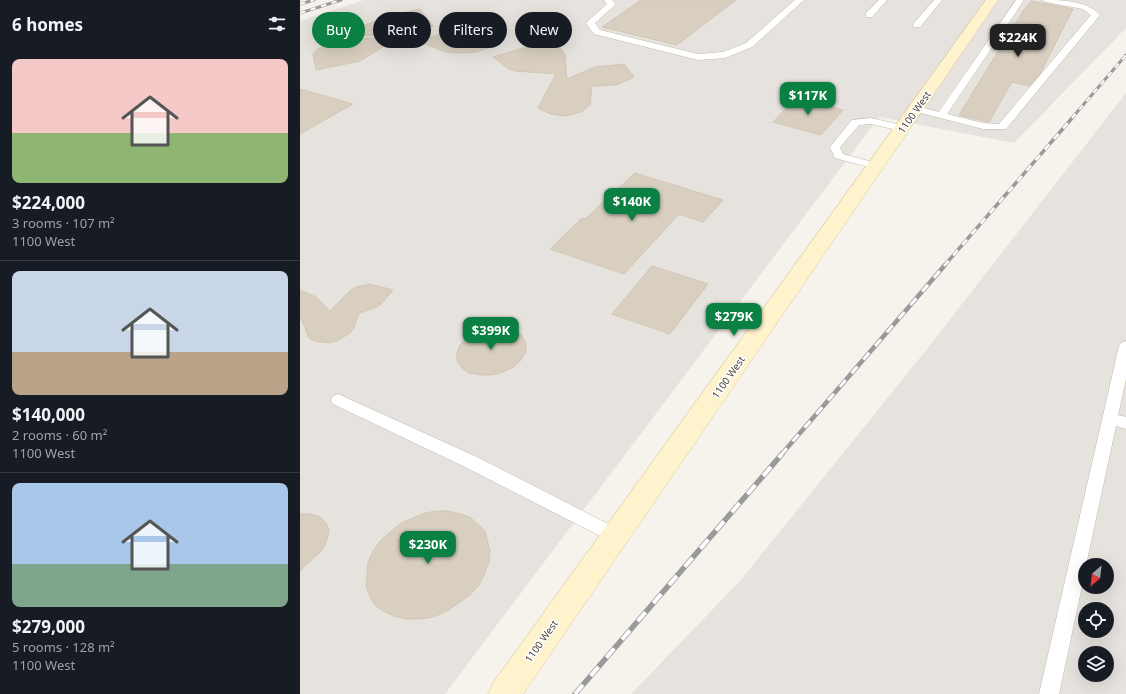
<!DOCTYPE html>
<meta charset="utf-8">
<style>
body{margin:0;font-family:"Noto Sans",sans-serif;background:#242831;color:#f1f3f6;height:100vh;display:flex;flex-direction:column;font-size:15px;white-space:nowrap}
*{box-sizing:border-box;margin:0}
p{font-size:13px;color:#9ea1a6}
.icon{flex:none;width:22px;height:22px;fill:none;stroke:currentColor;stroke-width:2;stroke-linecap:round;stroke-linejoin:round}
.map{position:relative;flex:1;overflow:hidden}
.details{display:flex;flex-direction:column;background:#171b24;width:300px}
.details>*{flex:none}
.hud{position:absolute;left:12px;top:12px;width:380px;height:36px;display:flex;gap:8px}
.needle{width:26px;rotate:208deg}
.buttons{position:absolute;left:778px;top:558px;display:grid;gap:8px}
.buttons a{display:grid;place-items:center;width:36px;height:36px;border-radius:50%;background:#171b24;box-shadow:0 4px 16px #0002;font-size:20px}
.price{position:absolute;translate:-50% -34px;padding:0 9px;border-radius:8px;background:#0b8043;color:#fff;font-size:13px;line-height:26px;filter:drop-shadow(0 1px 2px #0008)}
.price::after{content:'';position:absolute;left:50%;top:24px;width:12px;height:9px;margin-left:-6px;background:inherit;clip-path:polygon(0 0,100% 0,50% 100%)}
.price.on{background:#222;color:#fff}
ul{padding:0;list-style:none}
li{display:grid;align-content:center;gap:8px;height:212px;padding:0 12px}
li+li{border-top:1px solid #363941}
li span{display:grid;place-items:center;height:124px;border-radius:8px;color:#555}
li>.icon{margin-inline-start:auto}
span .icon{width:72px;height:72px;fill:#fffc;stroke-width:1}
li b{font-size:17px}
h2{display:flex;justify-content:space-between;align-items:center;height:48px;padding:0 12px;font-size:17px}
.chip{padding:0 14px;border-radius:18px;background:#171b24;box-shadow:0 4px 16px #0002;font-size:14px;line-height:36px}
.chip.on{background:#0b8043;color:#fff}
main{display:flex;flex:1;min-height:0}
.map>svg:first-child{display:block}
</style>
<main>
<section class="details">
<h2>6 homes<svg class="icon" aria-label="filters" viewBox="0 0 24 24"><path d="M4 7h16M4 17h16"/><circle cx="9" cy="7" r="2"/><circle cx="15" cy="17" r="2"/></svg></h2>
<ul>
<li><span style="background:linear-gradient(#f6c9c9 60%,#8fb573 0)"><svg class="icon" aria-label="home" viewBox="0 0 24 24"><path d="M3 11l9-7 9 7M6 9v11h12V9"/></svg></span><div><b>$224,000</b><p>3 rooms · 107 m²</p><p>1100 West</p></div></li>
<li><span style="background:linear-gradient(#c9d6e8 65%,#b9a48a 0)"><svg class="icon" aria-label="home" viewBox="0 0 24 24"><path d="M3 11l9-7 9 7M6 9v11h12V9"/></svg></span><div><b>$140,000</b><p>2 rooms · 60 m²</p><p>1100 West</p></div></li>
<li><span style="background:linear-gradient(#a9c7e8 65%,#7fa58c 0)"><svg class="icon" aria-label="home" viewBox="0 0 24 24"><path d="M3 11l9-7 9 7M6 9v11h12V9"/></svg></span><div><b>$279,000</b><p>5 rooms · 128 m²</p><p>1100 West</p></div></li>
</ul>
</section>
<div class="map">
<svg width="826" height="694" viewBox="0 0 826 694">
<rect width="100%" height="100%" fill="#f6f3ec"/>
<!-- industrial -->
<path fill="#e6e2dd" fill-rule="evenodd" d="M64,0H826V28L714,143L579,117L145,694H0V21Z
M826,93V694H331L440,581L627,349ZM785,565H807V587H785ZM785,609H807V631H785ZM785,653H807V675H785Z"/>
<!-- building -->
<path fill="#d8cfc1" stroke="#d3c7b4" d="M341,0H436L377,45L302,27Z
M731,1L773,9L740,74L729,86L712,82L689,122L659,115L723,11Z
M120,9L133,26L100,35L44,36L43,34L88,16Z
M187,21L200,44L176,52L160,53L146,52L117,41Z
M101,36L60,61L16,70L13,54L18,49L30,43L46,40Z
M256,42L265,55L267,79L295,67L324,64L334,77L317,85L292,86L290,105L281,112L265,116L250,114L238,108L256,74L215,71L209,69L193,57L223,48Z
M0,89L22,95L53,104L0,134Z
M496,98L543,110L521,135L473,122Z
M335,173L423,200L403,222L379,214L324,274L250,249L282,218L285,219Z
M352,266L408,284L370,334L312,314Z
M70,284L93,290L82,303L77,307L59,313L54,328L50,333L37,341L29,343L14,341L9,338L0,316V290L16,297L30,311L50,291L56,287Z
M197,327L208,328L217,331L223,337L226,344V352L221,360L214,367L203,372L192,375H180L169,373L162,368L157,361V353L160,345L166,338L175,332L186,328Z
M137,511H149L170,517L185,531L190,551L189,562L185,573L179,585L170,595L147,611L133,617L119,619H106L94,616L83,611L74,604L69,595L66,585L68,562L73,551L81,540L101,523L125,513Z
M0,514H11L20,517L26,523L29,530L27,540L22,550L0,571Z"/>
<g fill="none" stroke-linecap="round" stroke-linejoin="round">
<!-- lane casing -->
<g stroke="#c2bbae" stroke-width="1">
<path id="lane" d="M304,0H312L316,4L295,23L300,30L398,54L423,52L446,43L495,0H504L452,47L425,58L398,60L294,34L286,23L307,4Z
M579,0H587L572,17H566V13Z
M634,0H642L620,27H614L613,25L614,23Z
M716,0H724L647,114L683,123L699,124L791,15L783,9L746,2L742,0C761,0 786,0 800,15L706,129H683L613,111L611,109L616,106L639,112Z
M571,118L606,126L607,128L602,131L571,124L559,125L540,147L543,154L580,164L581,166L580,168L576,169L535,158L530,147L552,120Z
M826,341V379L818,415L826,417V429L816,426L786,565H785V572L759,694H739L819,346L821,343Z
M38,394L177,457L322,531L325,536L322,541L316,544L310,541L165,467L33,404L31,400L33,396Z"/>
</g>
<!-- secondary casing -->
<g stroke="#d6c79b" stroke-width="1">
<path id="secondary" d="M686,0H698L223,694H188L193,683Z"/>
</g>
<!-- lane -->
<use href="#lane" fill="#fff" fill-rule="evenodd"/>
<!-- secondary -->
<use href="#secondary" fill="#fff3cd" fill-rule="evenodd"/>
<!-- rail-far3 casing -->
<g stroke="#9a9a9a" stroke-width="3">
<path id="rail-far3" d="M0,4L14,0
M0,13L41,0
M772,118L826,55"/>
</g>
<!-- rail-far2 casing -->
<g stroke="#9a9a9a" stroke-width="3.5">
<path id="rail-far2" d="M644,266L773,117"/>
</g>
<!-- rail-far1 casing -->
<g stroke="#9a9a9a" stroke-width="4.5">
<path id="rail-far1" d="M481,455L645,265"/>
</g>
<!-- rail casing -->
<g stroke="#9a9a9a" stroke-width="5.5">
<path id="rail" d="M275,694L482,454"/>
</g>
<!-- rail-far3 -->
<use href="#rail-far3" stroke="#fff" stroke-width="2" stroke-dasharray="5.5" stroke-linecap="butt"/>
<!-- rail-far2 -->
<use href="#rail-far2" stroke="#fff" stroke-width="2.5" stroke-dasharray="7" stroke-linecap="butt"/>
<!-- rail-far1 -->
<use href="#rail-far1" stroke="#fff" stroke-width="3" stroke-dasharray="9" stroke-linecap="butt"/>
<!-- rail -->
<use href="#rail" stroke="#fff" stroke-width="4" stroke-dasharray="12" stroke-linecap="butt"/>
</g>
<g text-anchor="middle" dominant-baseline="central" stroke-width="3" stroke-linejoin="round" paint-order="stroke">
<!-- street labels -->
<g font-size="10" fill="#4b4439" stroke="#fff">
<text transform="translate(614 112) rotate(-55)">1100 West</text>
<text transform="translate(428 377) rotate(-55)">1100 West</text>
<text transform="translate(241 641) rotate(-55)">1100 West</text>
</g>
</g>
</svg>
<div class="buttons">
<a><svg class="needle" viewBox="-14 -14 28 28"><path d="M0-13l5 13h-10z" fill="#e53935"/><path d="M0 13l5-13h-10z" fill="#9ea1a6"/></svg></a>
<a><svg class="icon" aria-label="locate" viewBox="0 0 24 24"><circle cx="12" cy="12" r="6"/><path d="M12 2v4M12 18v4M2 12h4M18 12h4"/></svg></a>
<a><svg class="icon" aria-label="layers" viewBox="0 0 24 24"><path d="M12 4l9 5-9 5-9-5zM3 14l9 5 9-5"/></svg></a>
</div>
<b class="price on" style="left:718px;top:58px">$224K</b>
<b class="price" style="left:508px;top:116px">$117K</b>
<b class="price" style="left:332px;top:222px">$140K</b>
<b class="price" style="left:434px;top:337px">$279K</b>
<b class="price" style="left:191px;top:351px">$399K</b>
<b class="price" style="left:128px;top:565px">$230K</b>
<div class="hud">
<a class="chip on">Buy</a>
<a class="chip">Rent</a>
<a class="chip">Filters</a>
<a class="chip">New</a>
</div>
</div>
</main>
